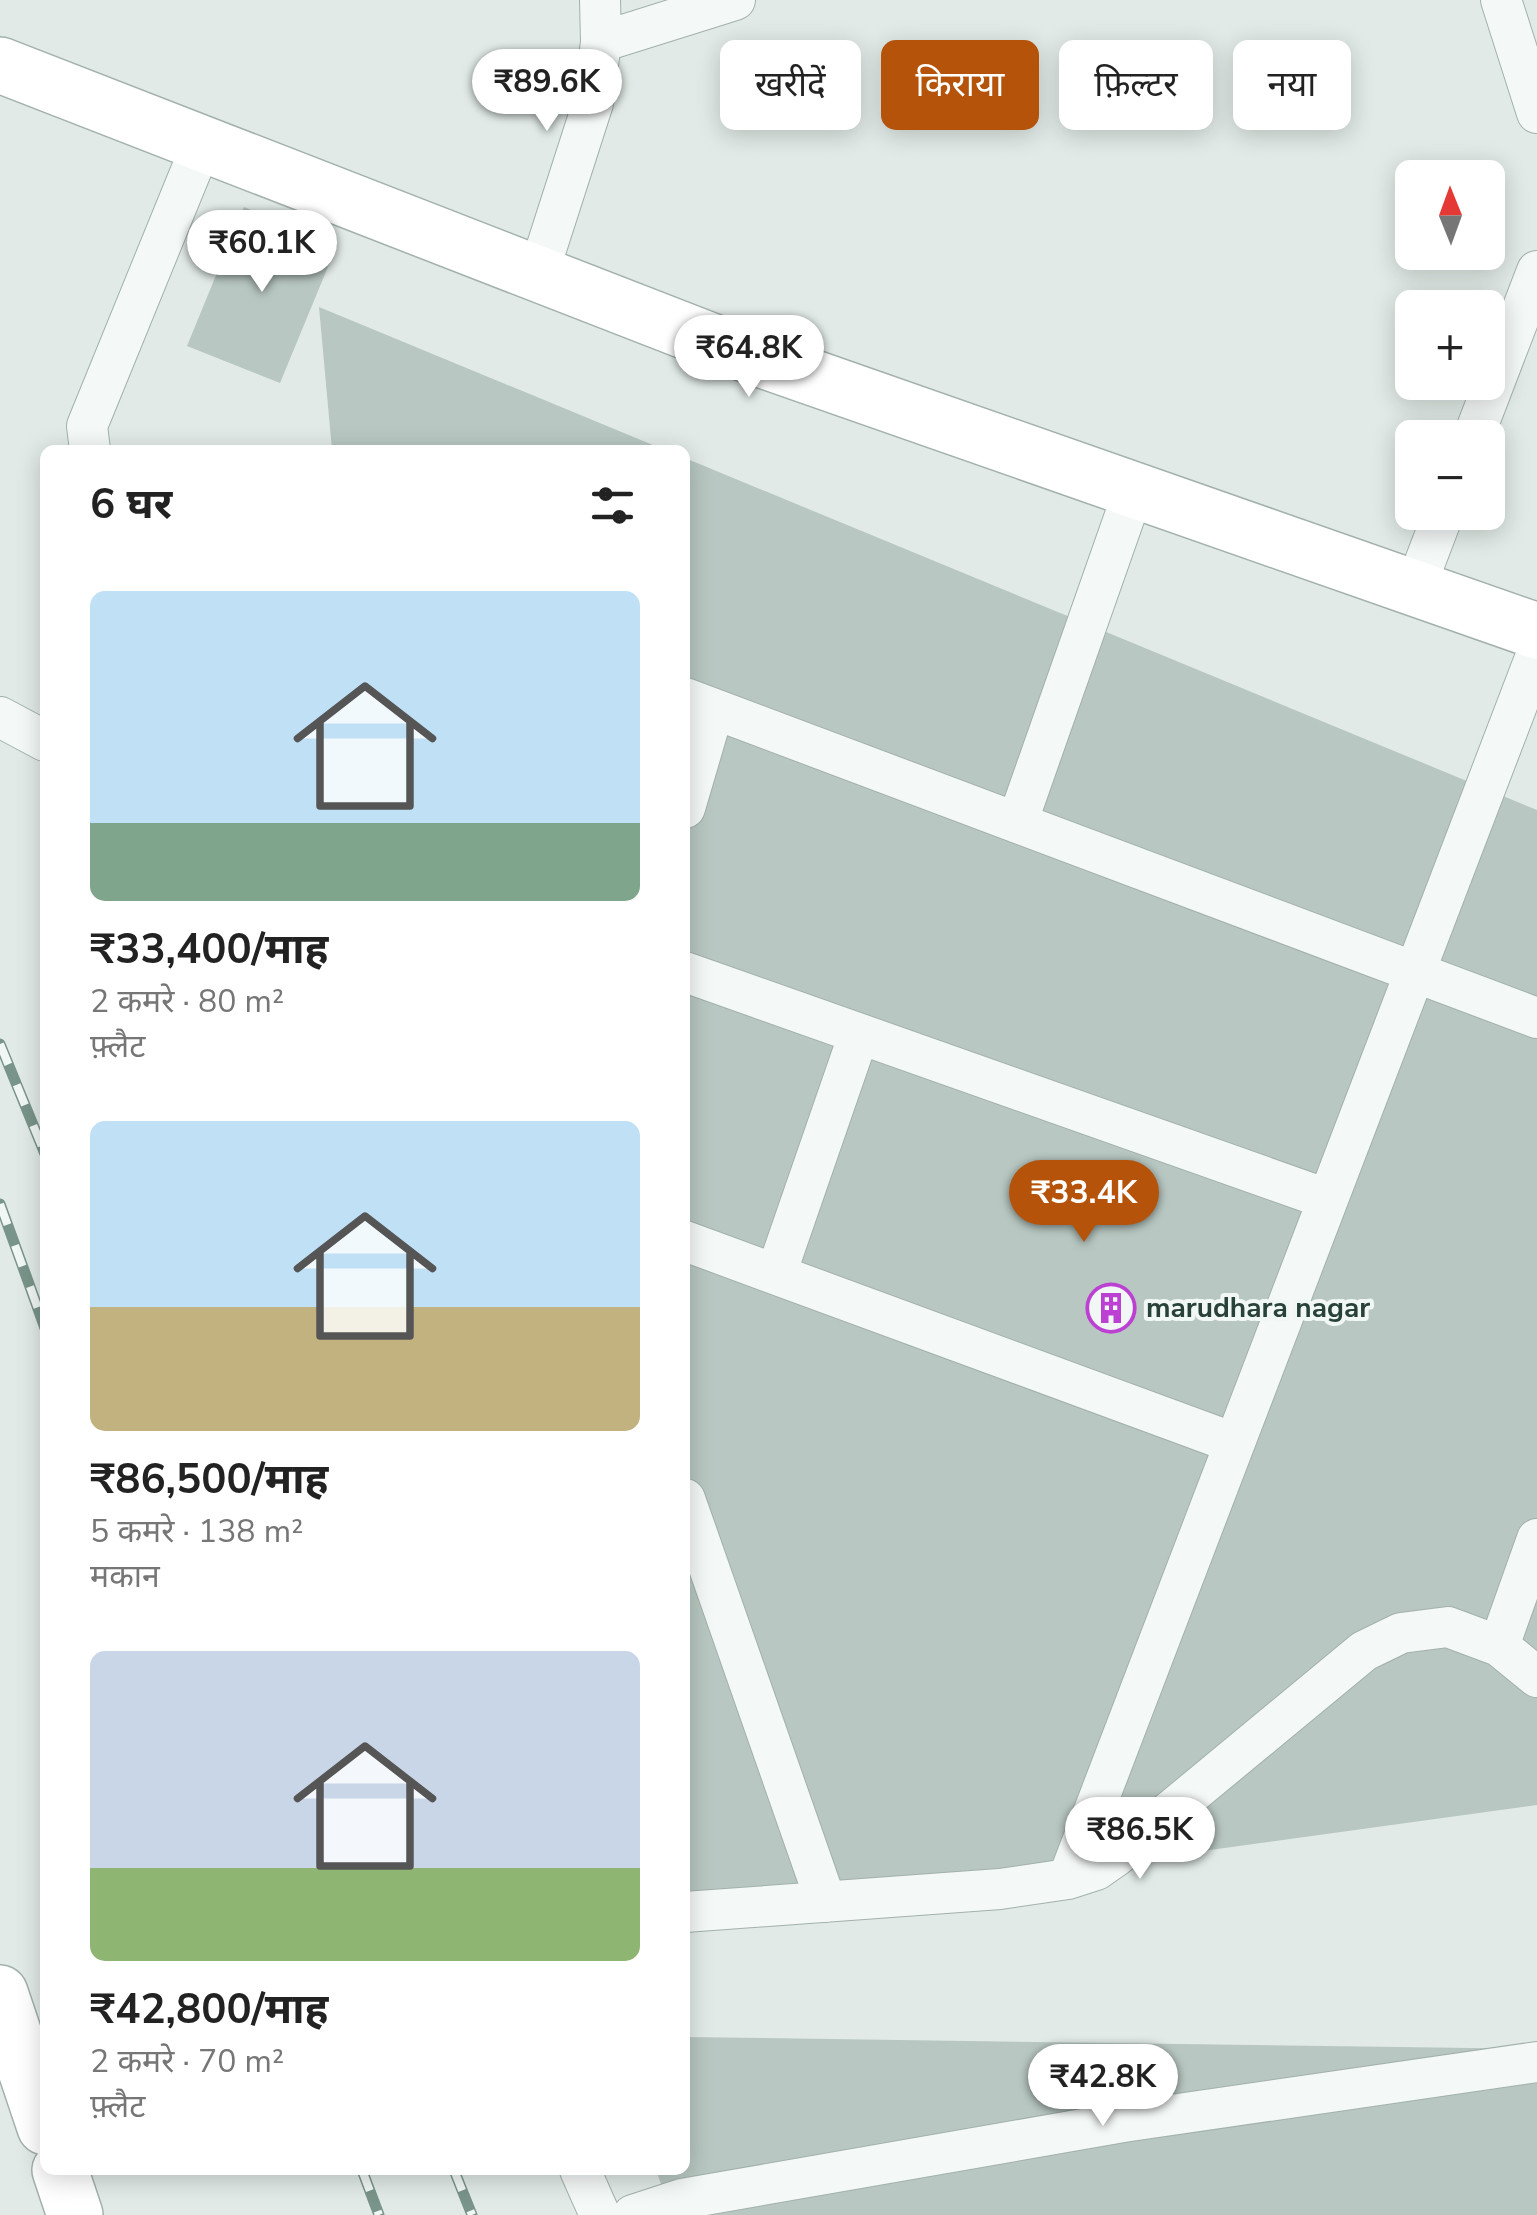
<!DOCTYPE html>
<html lang="hi">
<meta charset="utf-8">
<style>
body{margin:0;font-family:"Nunito Sans","Noto Sans Devanagari",sans-serif;background:#f2f2f2;color:#222;height:100vh;display:flex;flex-direction:column;font-size:38px;white-space:nowrap}
*{box-sizing:border-box;margin:0}
p{font-size:32px;color:#767676}
.icon{flex:none;width:55px;height:55px;fill:none;stroke:currentColor;stroke-width:2;stroke-linecap:round;stroke-linejoin:round}
.map{position:relative;flex:1;overflow:hidden}
.panel{position:absolute;left:40px;top:445px;width:650px;height:1730px;display:flex;flex-direction:column;background:#fff;border-radius:15px;box-shadow:0 5px 25px #0003}
.panel>*{flex:none}
.guide{position:absolute;left:720px;top:40px;width:665px;height:90px;display:flex;gap:20px}
.needle{width:65px;rotate:359deg}
.controls{position:absolute;left:1395px;top:160px;display:grid;gap:20px}
.controls a{display:grid;place-items:center;width:110px;height:110px;border-radius:15px;background:#fff;box-shadow:0 5px 25px #0003;font-size:50px}
.price{position:absolute;translate:-50% -85px;padding:0 22px;border-radius:35px;background:#fff;color:#222;font-size:32px;line-height:65px;filter:drop-shadow(0 2px 5px #0008)}
.price::after{content:'';position:absolute;left:50%;top:60px;width:30px;height:22px;margin-left:-15px;background:inherit;clip-path:polygon(0 0,100% 0,50% 100%)}
.price.active{background:#b45309;color:#fff}
ul{padding:0;list-style:none}
li{display:grid;align-content:center;gap:20px;height:530px;padding:0 50px}
li span{display:grid;place-items:center;height:310px;border-radius:15px;color:#555}
li>.icon{margin-inline-start:auto}
span .icon{width:180px;height:180px;fill:#fffc;stroke-width:1}
li b{font-size:42px}
h2{display:flex;justify-content:space-between;align-items:center;height:120px;padding:0 50px;font-size:42px}
.tag{padding:0 35px;border-radius:15px;background:#fff;box-shadow:0 5px 25px #0003;font-size:35px;line-height:90px}
.tag.active{background:#b45309;color:#fff}
.map>svg:first-child{display:block}
</style>
<div class="map">
<svg width="1537" height="2215" viewBox="0 0 1537 2215">
<rect width="100%" height="100%" fill="#e1eae6"/>
<!-- building -->
<path fill="#b8c7c1" d="M244,207L337,245L280,383L187,346Z
M319,307L665,450H332Z
M685,458L1537,810V1805L685,1922Z
M685,2037L1537,2049V2215H672L656,2170H685Z"/>
<g fill="none" stroke-linecap="round" stroke-linejoin="round">
<!-- street casing -->
<g stroke="#a2b1ab" stroke-width="42">
<path id="street" d="M1501,0L1537,113
M601,42L735,0
M538,274L593,103L601,42L600,0
M1473,438L1537,271
M90,450L87,426L202,144
M1415,588L1444,512
M685,698L1537,1018
M0,717L45,741
M685,808L714,709
M1017,823L1134,490
M685,972L1327,1199
M685,1241L1234,1443
M776,1274L859,1034
M685,1499L826,1902
M1499,1646L1537,1539
M1068,1879L1537,653
M685,1912L1000,1889L1068,1879L1096,1870L1116,1856L1364,1651L1401,1633L1448,1627L1499,1646L1537,1677
M580,2170L600,2215
M633,2215L682,2199L1123,2122L1537,2062"/>
</g>
<!-- secondary casing -->
<g stroke="#a2b1ab" stroke-width="58">
<path id="secondary" d="M0,65L734,350L1537,631
M0,1993L45,2127
M60,2170L75,2215"/>
</g>
<!-- street -->
<use href="#street" stroke="#f4f8f7" stroke-width="40"/>
<!-- secondary -->
<use href="#secondary" stroke="#fff" stroke-width="55"/>
<!-- rail casing -->
<g stroke="#79948a" stroke-width="11">
<path id="rail" d="M0,1044L45,1154
M0,1204L45,1328
M362,2170L379,2215
M454,2170L472,2215"/>
</g>
<!-- rail -->
<use href="#rail" stroke="#f0f7f4" stroke-width="8" stroke-dasharray="22" stroke-linecap="butt"/>
</g>
<!-- icons -->
<defs>
<g id="building-ring" transform="scale(2.5)"><circle r="9.5" fill="#f0f7f4" stroke="#bc41d3" stroke-width="1.5"/><path d="M-4-6H4V6H1V3H-1V6H-4ZM-2.5-4.3h1.7v1.8h-1.7ZM.8-4.3h1.7v1.8H.8ZM-2.5-1h1.7V.8h-1.7ZM.8-1h1.7V.8H.8Z" fill="#bc41d3"/></g>
</defs>
<g fill-rule="evenodd">
<use href="#building-ring" x="1111" y="1308"/>
</g>
<g text-anchor="middle" dominant-baseline="central" stroke-width="8" stroke-linejoin="round" paint-order="stroke">
<!-- poi labels -->
<g font-size="28" font-weight="bold" fill="#284239" stroke="#f0f7f4" text-anchor="start">
<text x="1146" y="1308">marudhara nagar</text>
</g>
</g>
</svg>
<div class="controls">
<a><svg class="needle" viewBox="-14 -14 28 28"><path d="M0-13l5 13h-10z" fill="#e53935"/><path d="M0 13l5-13h-10z" fill="#767676"/></svg></a>
<a>+</a>
<a>−</a>
</div>
<b class="price" style="left:547px;top:134px">₹89.6K</b>
<b class="price" style="left:262px;top:295px">₹60.1K</b>
<b class="price" style="left:749px;top:400px">₹64.8K</b>
<b class="price active" style="left:1084px;top:1245px">₹33.4K</b>
<b class="price" style="left:1140px;top:1882px">₹86.5K</b>
<b class="price" style="left:1103px;top:2129px">₹42.8K</b>
<div class="guide">
<a class="tag">खरीदें</a>
<a class="tag active">किराया</a>
<a class="tag">फ़िल्टर</a>
<a class="tag">नया</a>
</div>
<section class="panel">
<h2>6 घर<svg class="icon" aria-label="filters" viewBox="0 0 24 24"><path d="M4 7h16M4 17h16"/><circle cx="9" cy="7" r="2"/><circle cx="15" cy="17" r="2"/></svg></h2>
<ul>
<li><span style="background:linear-gradient(#bfe0f5 75%,#7fa58c 0)"><svg class="icon" aria-label="home" viewBox="0 0 24 24"><path d="M3 11l9-7 9 7M6 9v11h12V9"/></svg></span><div><b>₹33,400/माह</b><p>2 कमरे · 80 m²</p><p>फ़्लैट</p></div></li>
<li><span style="background:linear-gradient(#bfe0f5 60%,#c2b280 0)"><svg class="icon" aria-label="home" viewBox="0 0 24 24"><path d="M3 11l9-7 9 7M6 9v11h12V9"/></svg></span><div><b>₹86,500/माह</b><p>5 कमरे · 138 m²</p><p>मकान</p></div></li>
<li><span style="background:linear-gradient(#c9d6e8 70%,#8fb573 0)"><svg class="icon" aria-label="home" viewBox="0 0 24 24"><path d="M3 11l9-7 9 7M6 9v11h12V9"/></svg></span><div><b>₹42,800/माह</b><p>2 कमरे · 70 m²</p><p>फ़्लैट</p></div></li>
</ul>
</section>
</div>
